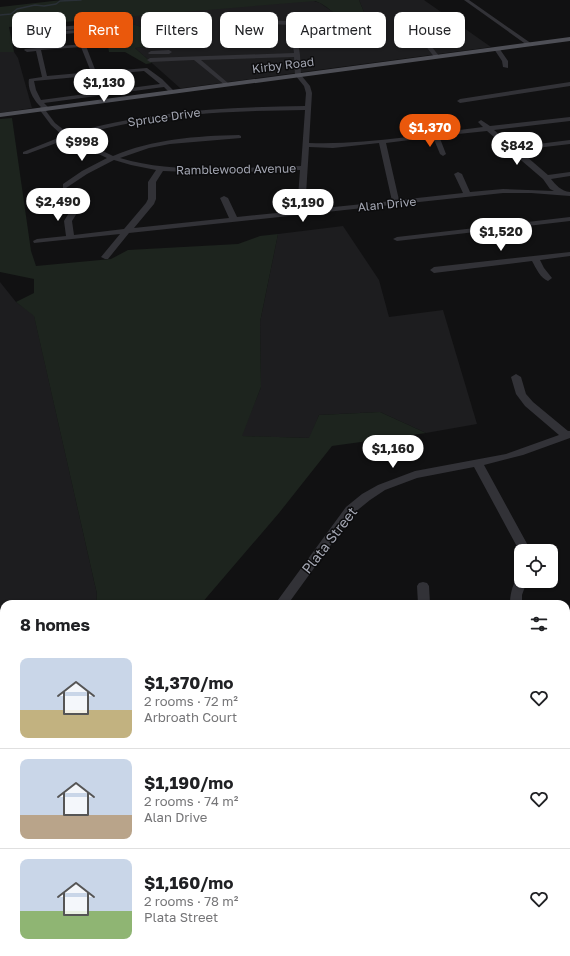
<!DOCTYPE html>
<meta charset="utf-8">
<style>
body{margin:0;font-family:"Golos Text",sans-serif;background:#f2f2f2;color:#202124;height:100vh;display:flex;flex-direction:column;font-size:15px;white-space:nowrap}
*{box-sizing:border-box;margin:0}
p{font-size:13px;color:#757577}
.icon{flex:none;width:22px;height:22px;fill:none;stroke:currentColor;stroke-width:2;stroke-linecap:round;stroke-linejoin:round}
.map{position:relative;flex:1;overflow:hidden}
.sheet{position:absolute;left:0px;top:600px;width:570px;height:356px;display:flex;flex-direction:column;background:#fff;border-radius:12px 12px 0 0;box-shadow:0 1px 3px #0004}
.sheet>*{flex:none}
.hud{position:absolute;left:12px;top:12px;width:546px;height:36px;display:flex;gap:8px}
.controls{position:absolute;left:514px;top:544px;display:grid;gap:8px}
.controls a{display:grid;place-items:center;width:44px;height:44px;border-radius:8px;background:#fff;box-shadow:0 1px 3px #0004;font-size:20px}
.price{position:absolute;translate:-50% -34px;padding:0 9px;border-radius:14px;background:#fff;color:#222;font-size:13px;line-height:26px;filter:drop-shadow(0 1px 2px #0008)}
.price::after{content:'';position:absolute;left:50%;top:24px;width:12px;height:9px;margin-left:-6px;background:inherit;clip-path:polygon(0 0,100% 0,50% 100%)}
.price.current{background:#ea580c;color:#fff}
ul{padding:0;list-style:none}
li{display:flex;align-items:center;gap:12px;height:100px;padding:0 20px}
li+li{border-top:1px solid #e0e0e0}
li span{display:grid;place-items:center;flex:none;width:112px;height:80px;border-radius:8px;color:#555}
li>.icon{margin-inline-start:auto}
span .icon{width:48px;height:48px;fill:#fffc;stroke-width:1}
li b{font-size:17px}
h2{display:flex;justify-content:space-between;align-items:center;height:48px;padding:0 20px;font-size:17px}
.chip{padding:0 14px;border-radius:8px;background:#fff;box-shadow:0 1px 3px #0004;font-size:14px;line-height:36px}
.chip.current{background:#ea580c;color:#fff}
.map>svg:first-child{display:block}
</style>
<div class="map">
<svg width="570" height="956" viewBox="0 0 570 956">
<rect width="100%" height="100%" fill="#111112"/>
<!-- built -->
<path fill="#1d1d1f" d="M311,0L320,3L339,16L357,22H368L359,0H424L491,47L183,88H180L135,48L169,45L159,33L123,21L124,11Z
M0,52H14L18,58L32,108L0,113Z
M343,226L379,280L389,317L443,310L477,424L426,433L380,412L319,415L310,438L241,436L261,387L260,322L278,234Z
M0,282L16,302L34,315L97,594L96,604H4V704L0,705Z"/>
<!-- green -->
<path fill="#1d241e" d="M62,0H359L368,22C358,22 346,21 337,15C330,10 324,4 315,1L124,17V21L159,33L170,45L135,48L152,63L146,64L125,52H109L104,23L98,19L9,27L14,52H0V7Z
M12,118L31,251L36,266L111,259L128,250L238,244L260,236L278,234L260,322L261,387L242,436L309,438L319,415L380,412L426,433L332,446L279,513L201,604H96L97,594L34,316L16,302L34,293V279L0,272V119Z
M4,704V745L0,746V705Z"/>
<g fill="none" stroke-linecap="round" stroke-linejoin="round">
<!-- stream -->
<path stroke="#2a3037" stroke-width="1.5" d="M0,15L11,14L17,9L35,5L44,6L56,4L60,1L81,0"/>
<!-- minor -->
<path fill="#323237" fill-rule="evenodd" d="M464,0H469L532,44L527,45Z
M403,15H407L439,56V58H435L403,17Z
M250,20L292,21L295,23L300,55L301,75L310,86L312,93L309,143C367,145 426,134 483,127L478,122L481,120L490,126L570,117V121L494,130L514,147L570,140V144L519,150L548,175L570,172V176L551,179C556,185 561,191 570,192V196L531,193H503L129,233L108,259H105L101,257L120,234L34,243L33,241L37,239L66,236L64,221L70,211H73L77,213L72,221L74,235L124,229L146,203L148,199V182L156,170L131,165L114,160L87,174L66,188H63V184L82,171L107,158L67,139L27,154H23V152L63,136L51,125L39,109L41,107C34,101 27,89 29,79L42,77L36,51L27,52L24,50L25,49L96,43V45L86,46L96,72L147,68L162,79L175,92L170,93L164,87L44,103L50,109L46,111L55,123L69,134C146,111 226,107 305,106L306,93L304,86L295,75L294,57L201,60L228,83L229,84L226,86L194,60L150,62L147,60L150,58L294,53L290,25L248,23L247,22ZM81,47L91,72L47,76L41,50ZM144,71L160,84L41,100L36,90L34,81ZM305,110L301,166C241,167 178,175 120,158L149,148L170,144L241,138V136L239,135C196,136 153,139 113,156L74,137C148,114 227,111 305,110ZM487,131L543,179L550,189L554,191L503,189L470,192L462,174L458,172L454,174L463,193L399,200L386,143L433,137L440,154L443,156L446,154L439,136ZM379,143L392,201L305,210L309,147L333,148ZM300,170L297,211L237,217L228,198L224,196L220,198L229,218L134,228L154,204L156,199V182L163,171L217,173Z
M82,25L85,27L86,32L34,37L29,31L32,29ZM80,29L81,30L35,32Z
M495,48H499L508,61V68L503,67L502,61L494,49Z
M151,51L169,50L172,52L169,54H149L148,53Z
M570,82V86L460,103L457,101L460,99Z
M570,217V221L397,241L393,239L397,237Z
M570,252V256L540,260L544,268L552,278L548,281C540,278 536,268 532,261L434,273L430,270L434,267Z
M516,374L521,377L526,394L533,402L568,431H570V438L523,455L484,465L531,551H521V554L474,467L417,478L385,490L370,500L354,513L288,604H275L346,507L362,494L378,485L415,471L506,454L559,435L525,406L516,394L511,377Z
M521,577V581H527L522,595V604H510C510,595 512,586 517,578Z
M423,582L427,583L429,586L430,604H418L417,586L419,583Z
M566,678L570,679V691L566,690Z
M570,727V742L566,743V728Z
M4,805V819L0,820V806Z
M570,918V934L566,935V919Z
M77,952H95L96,956H78Z
M479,952H506L504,956H477Z"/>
<!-- major -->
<path fill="#4e4f56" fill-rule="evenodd" d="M570,37V41L0,117V113Z"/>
</g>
<g text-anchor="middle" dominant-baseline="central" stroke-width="3" stroke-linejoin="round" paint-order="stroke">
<!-- far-street labels -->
<g font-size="12" fill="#a3a6b2" stroke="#0c0c0d">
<text transform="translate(283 65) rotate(-7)">Kirby Road</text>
<text transform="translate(164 117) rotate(-8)">Spruce Drive</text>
<text transform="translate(236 169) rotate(-1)">Ramblewood Avenue</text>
<text transform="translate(387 204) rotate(-6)">Alan Drive</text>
</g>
<!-- street labels -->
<g font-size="14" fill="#a3a6b2" stroke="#0c0c0d">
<text transform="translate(329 540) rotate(-52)">Plata Street</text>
</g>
</g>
</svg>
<div class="controls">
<a><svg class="icon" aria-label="locate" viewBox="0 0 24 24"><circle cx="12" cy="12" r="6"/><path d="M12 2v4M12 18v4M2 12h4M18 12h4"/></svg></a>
</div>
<b class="price" style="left:104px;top:103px">$1,130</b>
<b class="price current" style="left:430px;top:148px">$1,370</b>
<b class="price" style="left:82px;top:162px">$998</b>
<b class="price" style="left:517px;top:166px">$842</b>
<b class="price" style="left:58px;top:222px">$2,490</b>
<b class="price" style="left:303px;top:223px">$1,190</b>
<b class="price" style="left:501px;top:252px">$1,520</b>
<b class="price" style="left:393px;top:469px">$1,160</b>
<div class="hud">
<a class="chip">Buy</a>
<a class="chip current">Rent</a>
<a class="chip">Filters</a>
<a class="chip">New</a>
<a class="chip">Apartment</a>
<a class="chip">House</a>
</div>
<section class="sheet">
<h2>8 homes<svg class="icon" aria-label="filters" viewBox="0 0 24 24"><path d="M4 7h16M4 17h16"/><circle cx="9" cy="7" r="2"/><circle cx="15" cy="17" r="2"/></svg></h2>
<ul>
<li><span style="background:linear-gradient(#c9d6e8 65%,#c2b280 0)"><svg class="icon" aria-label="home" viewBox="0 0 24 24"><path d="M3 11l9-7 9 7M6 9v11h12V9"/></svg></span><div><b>$1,370/mo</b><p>2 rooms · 72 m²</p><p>Arbroath Court</p></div><svg class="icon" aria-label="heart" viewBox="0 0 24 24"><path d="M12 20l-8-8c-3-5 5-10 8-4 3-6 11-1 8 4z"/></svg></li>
<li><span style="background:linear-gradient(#c9d6e8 70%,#b9a48a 0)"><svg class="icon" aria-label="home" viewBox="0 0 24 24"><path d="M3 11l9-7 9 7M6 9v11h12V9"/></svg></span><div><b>$1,190/mo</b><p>2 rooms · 74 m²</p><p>Alan Drive</p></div><svg class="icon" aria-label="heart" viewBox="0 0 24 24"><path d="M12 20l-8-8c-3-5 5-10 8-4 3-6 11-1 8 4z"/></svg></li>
<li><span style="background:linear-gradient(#c9d6e8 65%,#8fb573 0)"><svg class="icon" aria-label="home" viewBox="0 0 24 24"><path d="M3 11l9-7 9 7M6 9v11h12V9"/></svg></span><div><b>$1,160/mo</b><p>2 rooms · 78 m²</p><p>Plata Street</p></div><svg class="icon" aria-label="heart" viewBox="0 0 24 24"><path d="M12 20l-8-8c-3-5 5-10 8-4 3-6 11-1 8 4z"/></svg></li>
</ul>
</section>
</div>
